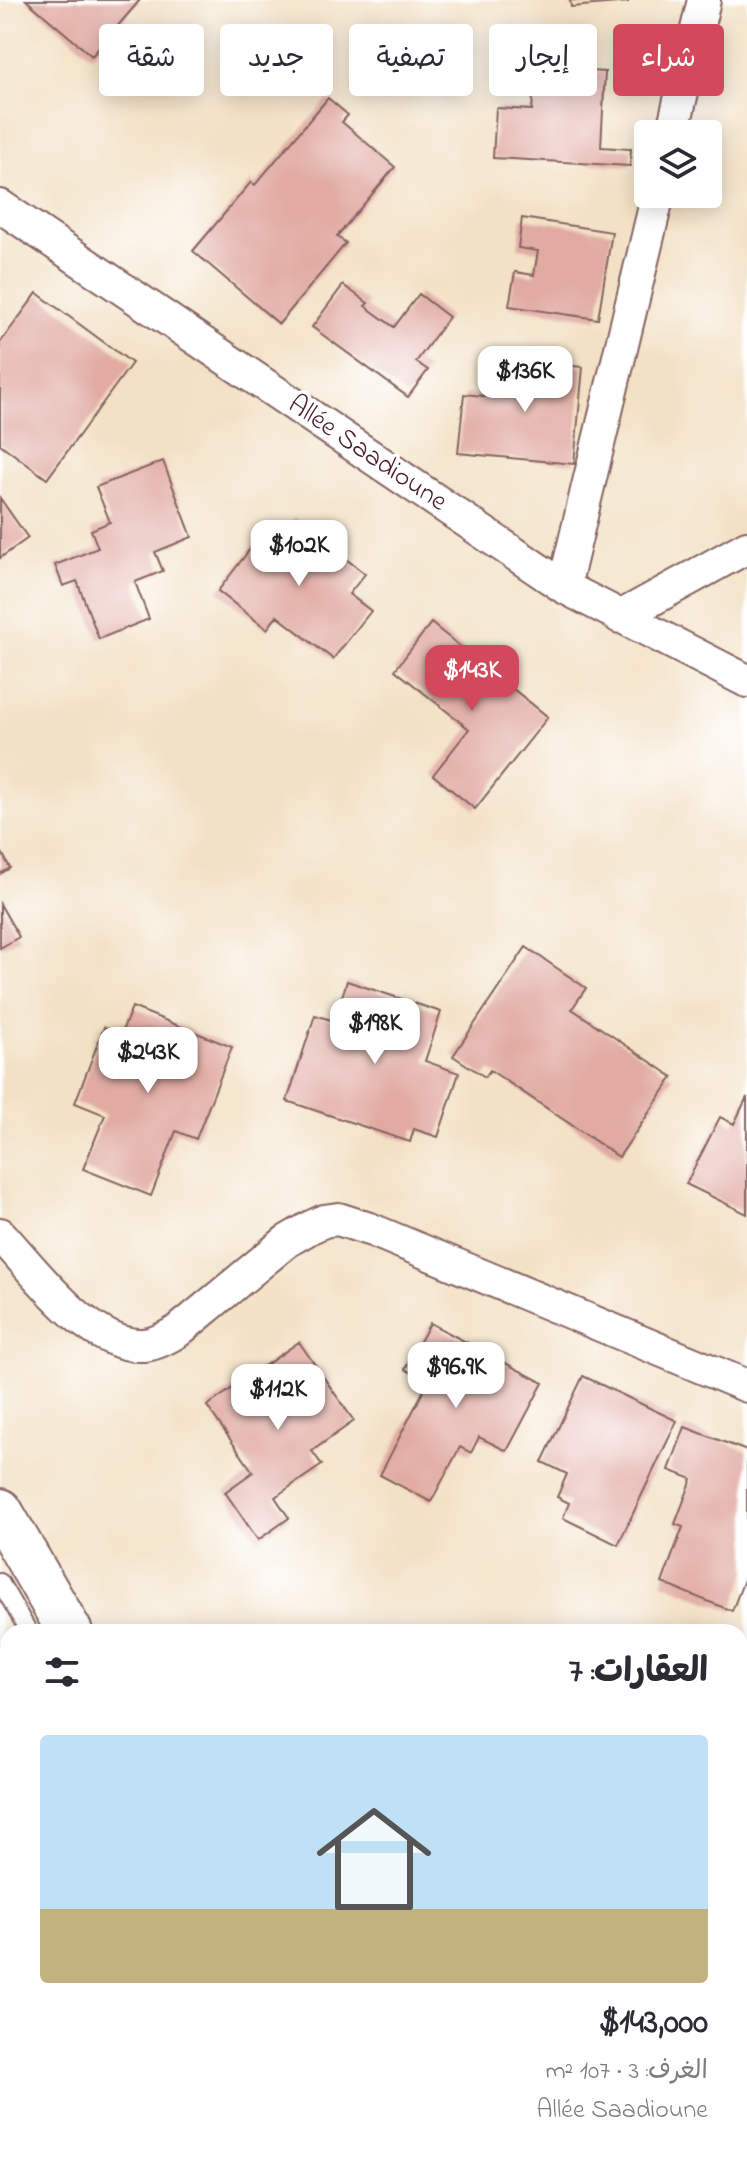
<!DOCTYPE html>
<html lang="ar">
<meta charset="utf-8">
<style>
body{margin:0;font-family:"Indie Flower","Playpen Sans Arabic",sans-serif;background:#f2f2f3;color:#2b2b33;direction:rtl;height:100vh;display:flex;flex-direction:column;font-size:30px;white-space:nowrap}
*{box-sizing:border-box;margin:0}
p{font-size:26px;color:#7c7c81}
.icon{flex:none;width:44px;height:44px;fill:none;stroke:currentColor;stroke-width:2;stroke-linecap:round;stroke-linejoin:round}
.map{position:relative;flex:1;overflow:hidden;direction:ltr}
.sheet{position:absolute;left:0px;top:1624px;width:748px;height:538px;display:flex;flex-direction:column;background:#fff;border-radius:24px 24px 0 0;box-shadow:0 4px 20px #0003;direction:rtl}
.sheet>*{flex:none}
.banner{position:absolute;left:24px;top:24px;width:700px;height:72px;direction:rtl;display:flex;gap:16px}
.controls{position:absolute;left:634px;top:120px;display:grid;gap:16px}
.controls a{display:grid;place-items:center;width:88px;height:88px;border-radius:8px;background:#fff;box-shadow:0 4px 20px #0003;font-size:40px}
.price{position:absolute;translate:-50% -68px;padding:0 18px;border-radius:16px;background:#fff;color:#222;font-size:26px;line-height:52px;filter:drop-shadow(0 2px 4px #0008)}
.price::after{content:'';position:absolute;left:50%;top:48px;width:24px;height:18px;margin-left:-12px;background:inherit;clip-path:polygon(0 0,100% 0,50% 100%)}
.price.active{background:#d1495b;color:#fff}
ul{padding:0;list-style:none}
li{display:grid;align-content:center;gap:16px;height:424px;padding:0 40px}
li+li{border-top:2px solid #e1e1e2}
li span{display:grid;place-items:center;height:248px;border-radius:8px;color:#555}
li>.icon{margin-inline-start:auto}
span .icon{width:144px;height:144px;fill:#fffc;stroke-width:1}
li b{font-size:34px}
h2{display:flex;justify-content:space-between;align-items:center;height:96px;padding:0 40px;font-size:34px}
.pill{padding:0 28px;border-radius:8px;background:#fff;box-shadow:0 4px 20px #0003;font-size:28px;line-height:72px}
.pill.active{background:#d1495b;color:#fff}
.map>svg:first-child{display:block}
</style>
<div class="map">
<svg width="747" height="2161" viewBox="0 0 747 2161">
<rect width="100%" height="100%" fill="#fff"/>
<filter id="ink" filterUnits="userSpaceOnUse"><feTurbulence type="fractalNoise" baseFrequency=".0125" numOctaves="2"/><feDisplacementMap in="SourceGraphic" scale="16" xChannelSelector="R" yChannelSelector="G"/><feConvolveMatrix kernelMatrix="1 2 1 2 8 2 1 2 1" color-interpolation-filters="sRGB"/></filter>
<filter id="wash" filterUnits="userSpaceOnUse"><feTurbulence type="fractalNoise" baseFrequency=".006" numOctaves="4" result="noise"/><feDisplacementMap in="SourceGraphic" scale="32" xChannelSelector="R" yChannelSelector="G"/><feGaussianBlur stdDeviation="1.8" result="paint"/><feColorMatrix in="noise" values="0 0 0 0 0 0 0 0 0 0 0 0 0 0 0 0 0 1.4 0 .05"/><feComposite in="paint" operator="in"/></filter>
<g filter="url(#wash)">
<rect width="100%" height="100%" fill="#f3e1c5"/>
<g id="blocks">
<!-- building -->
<path fill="#e1aba3" d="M26,0H140L92,56Z
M570,0H628V2L571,7Z
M535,68L605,72L601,147L631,149L630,166L493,158L496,108L532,110Z
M328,98L348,115L342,122L395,167L337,236L346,243L279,324L193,251L251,182L255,185Z
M522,218L612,232L598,319L509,306L515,272L534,275L538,251L518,248Z
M343,285L368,303L365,306L394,327L419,294L449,317L416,362L428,370L408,397L312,327Z
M37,293L132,363L47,479L0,444V343Z
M497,359L583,367L574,464L458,453L464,394L493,397Z
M163,461L192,537L155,552L163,571L135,582L149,619L99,639L77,581L63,586L55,565L98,548L91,530L110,522L96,487Z
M0,498L28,538L0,558Z
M294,518L365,574L349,594L371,611L333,659L277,616L267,629L218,591L264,531L277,541Z
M431,623L548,717L475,809L433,775L469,729L395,670Z
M0,849L10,868L0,874Z
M0,904L19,937L0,948Z
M526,947L586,988L572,1009L673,1077L619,1157L490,1070L485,1077L453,1056Z
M347,981L441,1012L425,1061L459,1073L438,1137L414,1129L410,1142L287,1101L315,1015L334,1021Z
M132,1007L232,1047L196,1139L176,1131L151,1196L83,1169L105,1115L75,1103L104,1027L121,1034Z
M747,1097V1214L686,1184L720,1117L734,1124Z
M430,1323L543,1383L507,1451L479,1437L471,1453L460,1447L431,1502L380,1475L428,1382L405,1369Z
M299,1342L354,1421L312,1451L322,1465L275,1497L289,1518L258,1540L225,1492L253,1472L207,1406Z
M583,1376L677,1421L618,1545L563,1518L569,1503L557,1497L567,1474L542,1462Z
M685,1427L747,1451V1572L732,1611L662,1583L683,1527L675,1524L692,1479L669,1470Z
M8,1921V1946L0,1950V1925Z
M8,1966V2018L0,2000V1998L7,1995L0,1980V1969Z
M573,2154H672L676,2161H577Z"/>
</g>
</g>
<g filter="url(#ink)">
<use href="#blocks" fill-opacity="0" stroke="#856361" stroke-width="2"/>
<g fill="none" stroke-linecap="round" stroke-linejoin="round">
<!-- lane casing -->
<g stroke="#856361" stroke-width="20">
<path id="lane" d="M0,1582L29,1632
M0,1654L8,1667
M305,2154L309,2161
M337,2154L341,2161"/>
</g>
<!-- street casing -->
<g stroke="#856361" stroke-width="36">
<path id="street" d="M672,134L704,0
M0,206L564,587L747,681
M564,587L658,194
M620,617L747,547
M0,1234C34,1270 89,1348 144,1345C156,1344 168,1337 178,1331L287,1241L311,1227L324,1221L338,1219L372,1230L747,1386"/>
</g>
<!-- primary casing -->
<g stroke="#856361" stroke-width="48">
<path id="primary" d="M0,1511L70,1632
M0,1707L8,1720
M270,2154L274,2161
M383,2154L388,2161"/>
</g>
<!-- lane -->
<use href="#lane" stroke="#fff" stroke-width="16"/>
<!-- street -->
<use href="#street" stroke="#fff" stroke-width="32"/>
<!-- primary -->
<use href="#primary" stroke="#fff" stroke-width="44"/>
</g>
</g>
<g text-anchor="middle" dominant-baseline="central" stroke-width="7" stroke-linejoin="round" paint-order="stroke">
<!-- street labels -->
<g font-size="28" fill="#4a1f2b" stroke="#fff">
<text transform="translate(367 454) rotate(34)">Allée Saadioune</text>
</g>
</g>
</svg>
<div class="controls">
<a><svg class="icon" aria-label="layers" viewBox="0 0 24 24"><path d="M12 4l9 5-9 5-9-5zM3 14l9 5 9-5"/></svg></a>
</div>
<b class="price" style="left:525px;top:414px">$136K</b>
<b class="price" style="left:299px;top:588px">$102K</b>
<b class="price active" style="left:472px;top:713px">$143K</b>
<b class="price" style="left:375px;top:1066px">$198K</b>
<b class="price" style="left:148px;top:1095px">$243K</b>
<b class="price" style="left:456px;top:1410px">$96.9K</b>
<b class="price" style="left:278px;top:1432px">$112K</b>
<div class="banner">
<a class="pill active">شراء</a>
<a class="pill">إيجار</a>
<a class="pill">تصفية</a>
<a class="pill">جديد</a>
<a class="pill">شقة</a>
</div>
<section class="sheet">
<h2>العقارات: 7<svg class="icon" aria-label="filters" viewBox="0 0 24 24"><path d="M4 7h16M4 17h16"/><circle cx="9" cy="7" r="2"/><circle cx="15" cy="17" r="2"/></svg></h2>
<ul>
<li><span style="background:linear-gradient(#bfe0f5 70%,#c2b280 0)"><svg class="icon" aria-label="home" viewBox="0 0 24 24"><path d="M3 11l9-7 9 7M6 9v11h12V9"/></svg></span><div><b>$143,000</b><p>الغرف: 3 · 107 m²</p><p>Allée Saadioune</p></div></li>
</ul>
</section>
</div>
